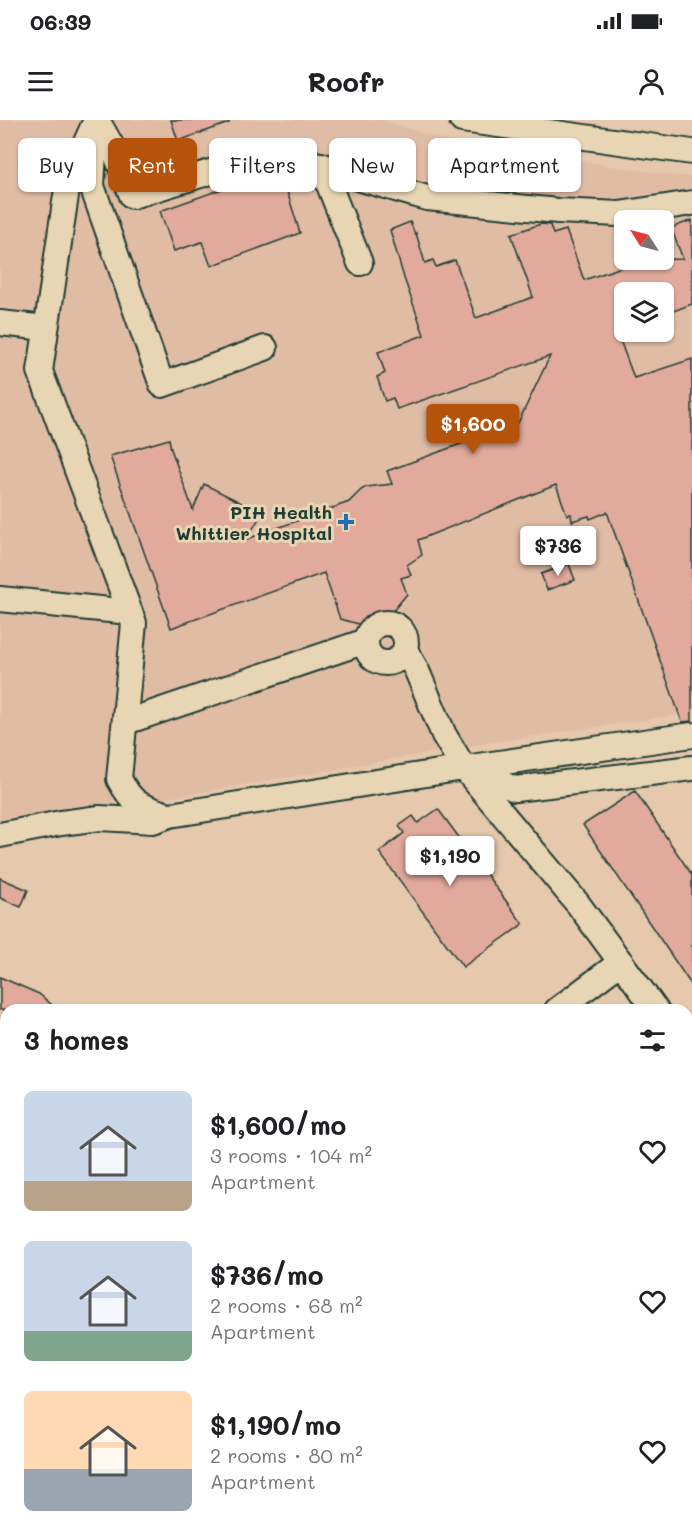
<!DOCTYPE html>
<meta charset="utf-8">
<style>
body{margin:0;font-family:Mali,sans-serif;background:#f6f6f6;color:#202124;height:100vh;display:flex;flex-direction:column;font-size:22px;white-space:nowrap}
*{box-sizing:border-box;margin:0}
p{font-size:20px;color:#757577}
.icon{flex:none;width:33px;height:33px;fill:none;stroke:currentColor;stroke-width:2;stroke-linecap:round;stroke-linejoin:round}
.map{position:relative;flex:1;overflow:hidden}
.sheet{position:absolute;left:0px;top:884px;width:693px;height:536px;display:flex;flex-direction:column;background:#fff;border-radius:18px 18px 0 0;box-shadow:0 2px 4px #0004}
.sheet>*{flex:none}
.banner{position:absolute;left:18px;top:18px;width:657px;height:54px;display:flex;gap:12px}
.needle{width:39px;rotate:306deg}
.controls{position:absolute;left:614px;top:90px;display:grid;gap:12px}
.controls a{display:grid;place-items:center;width:60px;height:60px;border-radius:9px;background:#fff;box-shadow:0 2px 4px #0004;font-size:30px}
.price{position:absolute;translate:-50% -51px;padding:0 14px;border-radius:6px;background:#fff;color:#222;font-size:20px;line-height:39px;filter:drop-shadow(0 2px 3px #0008)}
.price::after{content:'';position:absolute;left:50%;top:36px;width:18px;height:14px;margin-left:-9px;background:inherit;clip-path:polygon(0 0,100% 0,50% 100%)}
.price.on{background:#b45309;color:#fff}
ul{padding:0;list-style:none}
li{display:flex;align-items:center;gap:18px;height:150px;padding:0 24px}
li span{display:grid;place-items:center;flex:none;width:168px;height:120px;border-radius:9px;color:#555}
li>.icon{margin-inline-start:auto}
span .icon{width:72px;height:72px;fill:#fffc;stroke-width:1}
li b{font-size:26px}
h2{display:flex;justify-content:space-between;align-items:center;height:72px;padding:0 24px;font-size:26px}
.chip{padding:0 21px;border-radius:9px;background:#fff;box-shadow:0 2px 4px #0004;font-size:21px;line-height:54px}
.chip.on{background:#b45309;color:#fff}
.status{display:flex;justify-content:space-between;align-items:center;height:42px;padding:0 30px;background:#fff;direction:ltr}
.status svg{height:16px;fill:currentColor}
header{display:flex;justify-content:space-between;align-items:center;height:78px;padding:0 24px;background:#fff;font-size:27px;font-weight:700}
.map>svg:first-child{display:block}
</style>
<div class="status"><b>06:39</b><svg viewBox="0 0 49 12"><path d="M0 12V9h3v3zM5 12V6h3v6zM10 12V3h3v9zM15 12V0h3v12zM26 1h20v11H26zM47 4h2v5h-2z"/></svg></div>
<header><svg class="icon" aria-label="menu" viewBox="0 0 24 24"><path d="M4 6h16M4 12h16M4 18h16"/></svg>Roofr<svg class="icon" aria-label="person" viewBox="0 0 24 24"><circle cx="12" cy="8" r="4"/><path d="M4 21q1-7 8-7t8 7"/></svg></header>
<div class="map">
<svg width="692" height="1418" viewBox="0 0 692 1418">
<rect width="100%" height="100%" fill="#e6c8ac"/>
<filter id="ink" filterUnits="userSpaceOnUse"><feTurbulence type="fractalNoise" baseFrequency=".0167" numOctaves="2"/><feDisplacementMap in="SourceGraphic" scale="12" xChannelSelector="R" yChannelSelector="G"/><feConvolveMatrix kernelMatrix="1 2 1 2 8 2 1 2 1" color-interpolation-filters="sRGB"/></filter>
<g filter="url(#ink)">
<!-- built -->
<path fill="#e1bca5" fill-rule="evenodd" d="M0,0H381L447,21L671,55L692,57V593L499,621L69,695L0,711ZM624,100H663V140H624ZM624,172H663V212H624Z"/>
<!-- building -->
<path fill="#e2aa9c" stroke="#1f3d34" stroke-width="1.5" d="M171,0H229V3L178,21Z
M273,51L281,52L300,113L211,146L202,122L174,131L160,91Z
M692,100V184L663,195V172H624V209L617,212L634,258L692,239V601L682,602L607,392L590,399L589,396L572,401L571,394L567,395L556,365L418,420L422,435L407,445L411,455L401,458L407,474L392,492L377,501L358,504L340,499L324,453L171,508L110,336L169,319L171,329L193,390L204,364L262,393L247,419L349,382L361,370L366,367L392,364L387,351L518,303L550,236L397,289L393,278L385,281L377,257L385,253L378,232L424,215L404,158L390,110L410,102L415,114L416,113L425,143L433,140L436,147L455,140L476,198L533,177L511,114L541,104L550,105L553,114L566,110L584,160L642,140L683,139L671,108Z
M569,444L575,460L547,470L541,454Z
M635,671L692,755V866L583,705Z
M438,689L523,804L463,847L379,732L404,713L399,706L413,696L418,703Z
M0,758L28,770L21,787L0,778Z
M0,857L39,874L58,890H0Z"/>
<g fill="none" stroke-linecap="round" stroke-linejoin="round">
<!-- minor casing -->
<g stroke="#1f3d34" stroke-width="28">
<path id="minor" d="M96,0L68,62L40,251L134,503L119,659C133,685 140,686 168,695
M97,0L115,32L132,76L266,35L321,45L360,143
M462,0L692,32
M95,14L92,66L162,265L265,228
M321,45L361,59L427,78L558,91L619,94L692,83
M0,203L46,208
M0,479L130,492
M366 523a20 20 0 1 1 40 0a20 20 0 1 1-40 0Z
M405,529L417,551L444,615L464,648L515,669L692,648
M126,602L366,521
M464,648L692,615
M0,715L61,703L100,698L153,701L170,695L464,648L578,784L656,890
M557,890L621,842
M687,931L692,936
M0,943L6,947
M687,1237L692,1233
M0,1403L6,1411
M378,1413L382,1418"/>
</g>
<!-- major casing -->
<g stroke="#1f3d34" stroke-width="34">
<path id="major" d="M687,1362L692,1358
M617,1418L624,1413"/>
</g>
<!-- minor -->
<use href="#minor" stroke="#e8d5b3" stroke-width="24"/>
<!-- major -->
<use href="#major" stroke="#e8d5b3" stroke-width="30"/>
</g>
</g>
<!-- markers -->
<path fill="#1f6fb2" stroke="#e8d5b3" stroke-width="2" d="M343 393h6v6h6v6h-6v6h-6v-6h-6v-6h6z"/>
<g text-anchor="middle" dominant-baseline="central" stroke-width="6" stroke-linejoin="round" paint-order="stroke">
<!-- poi labels -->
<g font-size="18" font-weight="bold" fill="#1f3d34" stroke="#e8d5b3" text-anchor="end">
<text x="332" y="392">PIH Health<tspan x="332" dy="21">Whittier Hospital</tspan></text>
</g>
</g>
</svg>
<div class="controls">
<a><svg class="needle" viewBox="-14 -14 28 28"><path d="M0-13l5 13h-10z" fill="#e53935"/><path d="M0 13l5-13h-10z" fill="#757577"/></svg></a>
<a><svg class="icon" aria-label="layers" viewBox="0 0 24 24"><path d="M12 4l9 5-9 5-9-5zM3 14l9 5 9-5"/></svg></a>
</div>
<b class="price on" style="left:473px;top:335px">$1,600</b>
<b class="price" style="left:558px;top:457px">$736</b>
<b class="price" style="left:450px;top:767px">$1,190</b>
<div class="banner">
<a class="chip">Buy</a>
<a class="chip on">Rent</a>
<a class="chip">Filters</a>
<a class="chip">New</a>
<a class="chip">Apartment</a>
</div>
<section class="sheet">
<h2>3 homes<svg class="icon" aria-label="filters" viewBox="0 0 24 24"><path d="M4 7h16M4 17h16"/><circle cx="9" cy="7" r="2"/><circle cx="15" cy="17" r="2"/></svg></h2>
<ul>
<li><span style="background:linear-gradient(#c9d6e8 75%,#b9a48a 0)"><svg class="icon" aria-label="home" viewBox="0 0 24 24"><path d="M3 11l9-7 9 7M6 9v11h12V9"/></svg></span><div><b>$1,600/mo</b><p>3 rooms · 104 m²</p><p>Apartment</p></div><svg class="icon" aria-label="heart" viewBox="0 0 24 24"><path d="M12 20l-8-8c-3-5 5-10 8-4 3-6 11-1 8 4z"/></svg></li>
<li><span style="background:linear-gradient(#c9d6e8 75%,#7fa58c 0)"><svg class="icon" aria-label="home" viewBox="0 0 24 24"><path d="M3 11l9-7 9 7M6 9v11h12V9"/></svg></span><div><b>$736/mo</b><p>2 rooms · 68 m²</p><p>Apartment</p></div><svg class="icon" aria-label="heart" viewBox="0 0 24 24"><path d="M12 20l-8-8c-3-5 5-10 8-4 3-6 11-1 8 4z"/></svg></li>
<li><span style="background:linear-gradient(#ffd9b3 65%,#9aa5b1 0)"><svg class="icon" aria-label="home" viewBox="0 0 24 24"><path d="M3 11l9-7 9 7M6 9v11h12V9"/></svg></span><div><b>$1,190/mo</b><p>2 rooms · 80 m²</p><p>Apartment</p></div><svg class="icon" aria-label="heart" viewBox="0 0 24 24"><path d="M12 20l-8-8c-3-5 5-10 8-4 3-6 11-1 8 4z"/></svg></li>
</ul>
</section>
</div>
